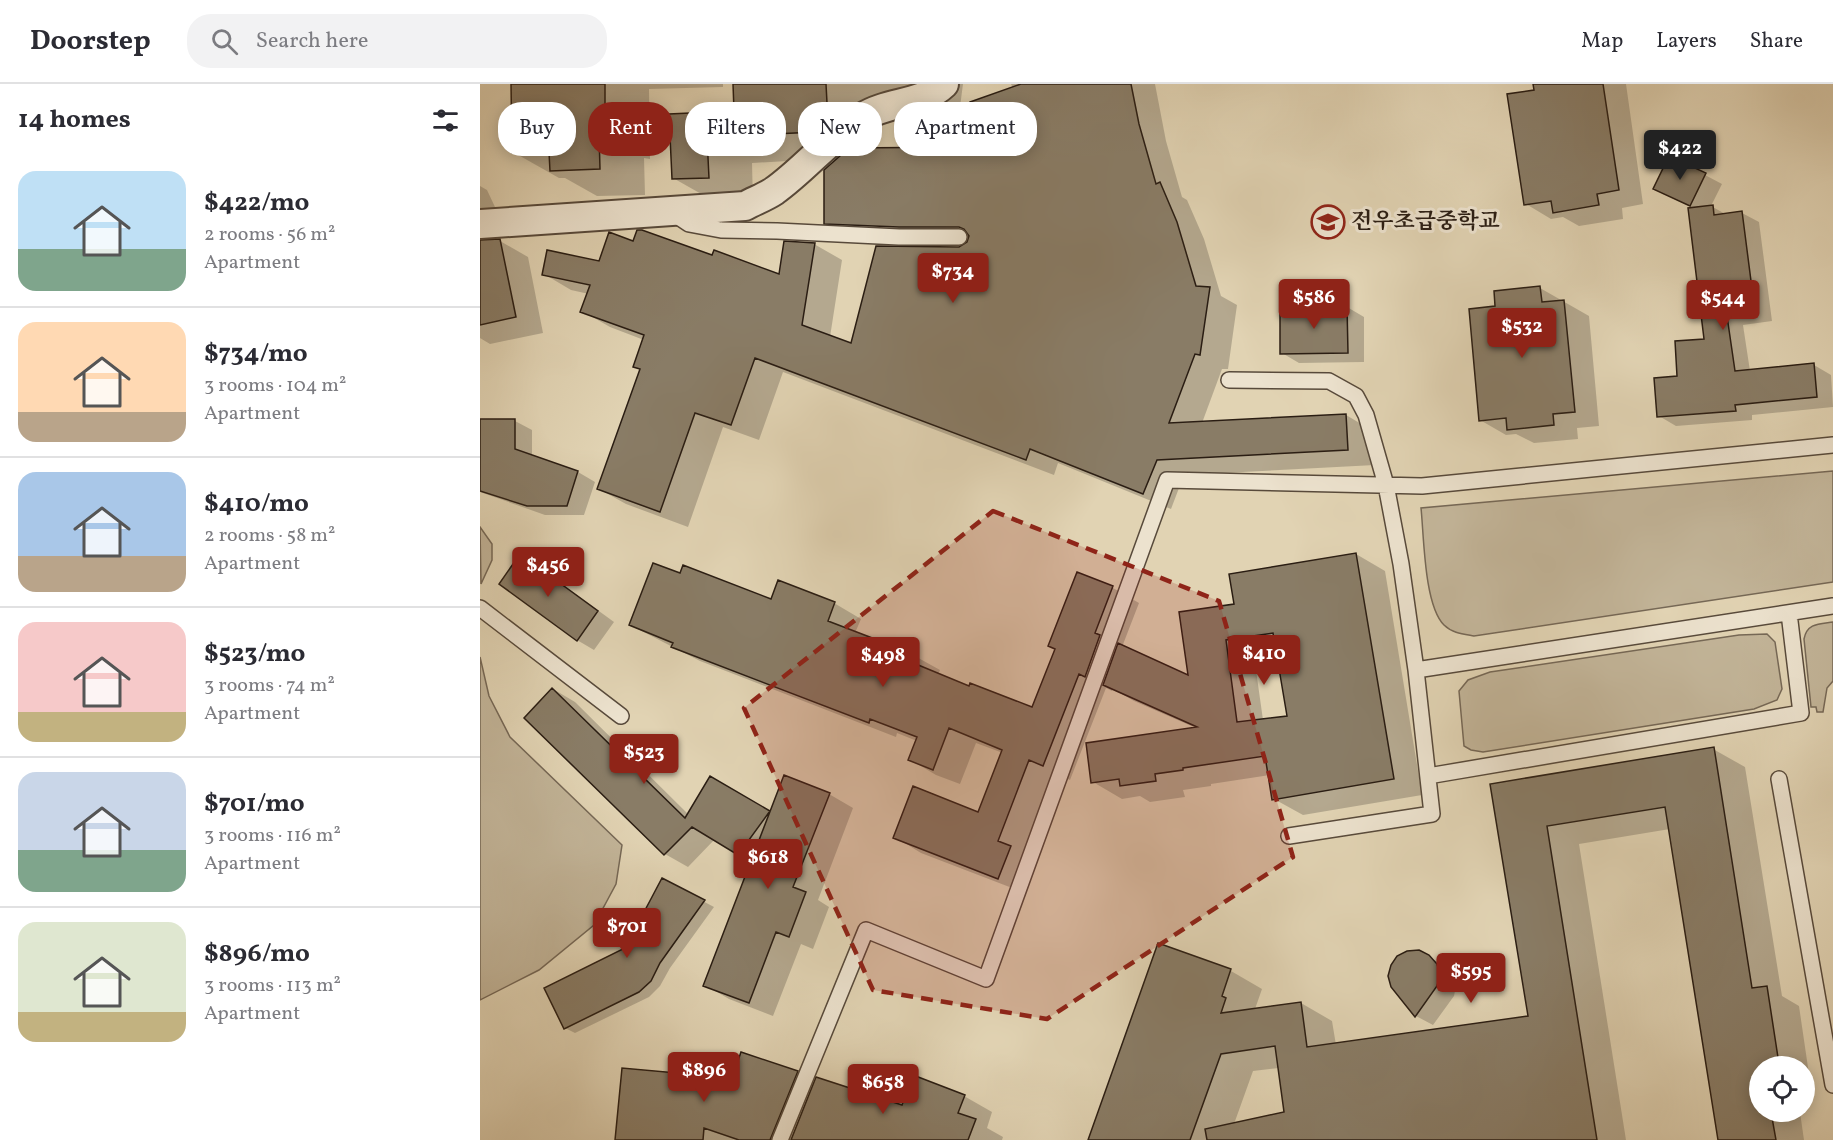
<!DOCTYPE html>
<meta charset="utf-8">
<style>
body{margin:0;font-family:Vollkorn,"Noto Serif KR",serif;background:#f2f2f3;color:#2b2b33;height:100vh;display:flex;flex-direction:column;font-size:22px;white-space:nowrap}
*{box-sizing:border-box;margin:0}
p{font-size:20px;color:#7c7c81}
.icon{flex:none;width:33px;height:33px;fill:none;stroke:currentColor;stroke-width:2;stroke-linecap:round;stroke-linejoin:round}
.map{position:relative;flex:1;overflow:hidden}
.panel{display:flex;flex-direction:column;background:#fff;width:480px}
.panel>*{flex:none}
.banner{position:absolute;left:18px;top:18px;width:570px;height:54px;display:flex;gap:12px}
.fabs{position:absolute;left:1269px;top:972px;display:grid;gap:12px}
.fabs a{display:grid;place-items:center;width:66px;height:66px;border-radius:50%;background:#fff;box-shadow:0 3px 15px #0003;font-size:30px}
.price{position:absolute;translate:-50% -51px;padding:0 14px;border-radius:6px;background:#8f2418;color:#fff;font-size:20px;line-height:39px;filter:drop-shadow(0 2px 3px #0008)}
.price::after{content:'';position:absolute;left:50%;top:36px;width:18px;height:14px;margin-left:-9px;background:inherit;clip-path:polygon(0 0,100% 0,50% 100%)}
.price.current{background:#222;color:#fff}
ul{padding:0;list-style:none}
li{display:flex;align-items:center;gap:18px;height:150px;padding:0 18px}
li+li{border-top:2px solid #e1e1e2}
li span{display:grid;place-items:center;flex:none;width:168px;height:120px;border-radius:18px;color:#555}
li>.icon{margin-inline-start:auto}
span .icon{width:72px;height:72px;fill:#fffc;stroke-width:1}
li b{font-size:26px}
h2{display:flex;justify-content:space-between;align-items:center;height:72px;padding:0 18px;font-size:26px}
.chip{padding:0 21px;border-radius:24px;background:#fff;box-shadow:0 3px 15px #0003;font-size:21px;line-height:54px}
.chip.current{background:#8f2418;color:#fff}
header{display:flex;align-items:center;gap:36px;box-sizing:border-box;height:84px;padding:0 30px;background:#fff;border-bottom:2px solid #e1e1e2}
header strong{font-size:28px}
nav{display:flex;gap:33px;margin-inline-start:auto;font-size:21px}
.search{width:420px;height:54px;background:#f2f2f3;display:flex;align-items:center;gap:15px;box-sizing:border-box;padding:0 21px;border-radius:24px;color:#7c7c81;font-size:22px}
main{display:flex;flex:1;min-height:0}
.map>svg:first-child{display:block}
</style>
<header>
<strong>Doorstep</strong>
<div class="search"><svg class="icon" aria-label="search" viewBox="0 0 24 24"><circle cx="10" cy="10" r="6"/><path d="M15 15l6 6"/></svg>Search here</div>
<nav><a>Map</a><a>Layers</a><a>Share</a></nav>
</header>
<main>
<section class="panel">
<h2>14 homes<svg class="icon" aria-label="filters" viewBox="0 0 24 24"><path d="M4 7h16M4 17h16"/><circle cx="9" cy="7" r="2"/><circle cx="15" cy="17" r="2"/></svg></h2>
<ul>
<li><span style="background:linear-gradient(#bfe0f5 65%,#7fa58c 0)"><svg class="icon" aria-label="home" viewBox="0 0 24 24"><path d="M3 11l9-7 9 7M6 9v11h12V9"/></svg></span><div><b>$422/mo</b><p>2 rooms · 56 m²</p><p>Apartment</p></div></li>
<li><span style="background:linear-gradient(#ffd9b3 75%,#b9a48a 0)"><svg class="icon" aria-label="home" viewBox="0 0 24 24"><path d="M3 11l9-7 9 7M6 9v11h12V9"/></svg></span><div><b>$734/mo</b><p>3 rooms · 104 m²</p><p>Apartment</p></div></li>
<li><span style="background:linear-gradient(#a9c7e8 70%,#b9a48a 0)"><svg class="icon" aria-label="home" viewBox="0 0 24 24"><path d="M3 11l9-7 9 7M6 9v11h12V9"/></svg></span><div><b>$410/mo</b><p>2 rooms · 58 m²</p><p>Apartment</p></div></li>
<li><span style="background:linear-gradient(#f6c9c9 75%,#c2b280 0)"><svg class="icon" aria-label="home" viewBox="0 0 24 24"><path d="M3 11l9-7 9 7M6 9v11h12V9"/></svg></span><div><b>$523/mo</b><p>3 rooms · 74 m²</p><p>Apartment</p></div></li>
<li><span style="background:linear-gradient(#c9d6e8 65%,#7fa58c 0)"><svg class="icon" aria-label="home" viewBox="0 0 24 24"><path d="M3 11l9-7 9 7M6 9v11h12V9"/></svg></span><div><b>$701/mo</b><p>3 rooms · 116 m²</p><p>Apartment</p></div></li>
<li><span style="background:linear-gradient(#dfe7d0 75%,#c2b280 0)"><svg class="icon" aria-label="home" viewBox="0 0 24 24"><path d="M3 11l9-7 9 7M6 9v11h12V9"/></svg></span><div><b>$896/mo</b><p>3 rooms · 113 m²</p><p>Apartment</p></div></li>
</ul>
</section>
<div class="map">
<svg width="1353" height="1056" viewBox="0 0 1353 1056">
<rect width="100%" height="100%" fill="#e1d3b3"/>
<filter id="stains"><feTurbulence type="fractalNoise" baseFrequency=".00333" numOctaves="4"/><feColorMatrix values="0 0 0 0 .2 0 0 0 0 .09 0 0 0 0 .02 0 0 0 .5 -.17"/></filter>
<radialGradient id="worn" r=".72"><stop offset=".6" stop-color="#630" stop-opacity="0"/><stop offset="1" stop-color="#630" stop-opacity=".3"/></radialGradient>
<!-- green -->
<path fill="#c2b498" stroke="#766856" stroke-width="1.5" d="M1353,387V498L994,552C983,550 972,549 964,541C944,521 944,452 941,424Z
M0,443L12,460V476L1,500Z
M1353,538V597L1347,604L1343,628H1337L1336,623H1331L1324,555C1327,539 1339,540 1353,538Z
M1287,550L1295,558L1302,605L1297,616L1274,625L1003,668L991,666L984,662L979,607L988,596L1010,588L1259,551Z
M0,573L9,612L30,653L142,761L136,800L114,841L59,886L0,916Z"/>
<!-- shadow -->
<path fill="#0003" fill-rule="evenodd" d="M32,0H243V3L169,5L170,75L164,74L165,111L117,112L85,94H79L33,68Z
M263,0H483L480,23L390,14L393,65L486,64L533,4L531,0H675L686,57L702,113L707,116L724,155L741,212L757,221L748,285H742L722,339L866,331L893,347L895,381L704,391L691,425L578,379L574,391L303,288L279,356L243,343L208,443L146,420L119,405L161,286L155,282L164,256L130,243L102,227L109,210L91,206L64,190L120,178L154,159L233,172L301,192L334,160L362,176L350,253L372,261L479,164L490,158L373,155L346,139L359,74L272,79L273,119L239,120L193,94L191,32L256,28Z
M1055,0H1146L1163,120L1142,124L1143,135L1099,142L1083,133L1071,135L1046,120L1056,7Z
M1225,91L1242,100L1231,122L1247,131L1262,129L1279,138L1292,237L1263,241L1270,287L1334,281L1351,291L1353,323L1272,331V336L1196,342L1179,332L1199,293L1226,256L1215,125L1192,114Z
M0,102L7,106L23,140L13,149L11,157H20L48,173L63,249L10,260L0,254Z
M1060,204L1109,232L1119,342L1097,344L1098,355L1054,359L1036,350L1026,351L1000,336L1017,224Z
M867,223L884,233V278L819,279L802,269Z
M0,337H35L52,346V373L98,388L115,398L104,431H65L0,408Z
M876,470L905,487L942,711L823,731L794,715L790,691L731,700V702L703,706L705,713L670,718L660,712L642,715L613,698L716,644L654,617L633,605L632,607L626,604L590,696L576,690L545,771L557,779L545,809L441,769L415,753L499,730L523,669L496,659L480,700L456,691L429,675L437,657L417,649L416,653L220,577L150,541L292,517L354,519L381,535L375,549L433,571L460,586L458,591L553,625L576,565L597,490L633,504L659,519L642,563L710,593L756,522ZM798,568L809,633L783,636L774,572Z
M41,472L57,482L134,538L114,566L97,556Z
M73,605L95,618L209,731L231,694L290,729L349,710L373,724L338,816L349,823L333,865L321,860L293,932L249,915L225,901L272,777L235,755L208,783L185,770L46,634Z
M1233,665L1265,683L1302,912L1319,922L1330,997L1324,998V982H1280V1028H1320L1324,1056H1239L1190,745L1099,760L1146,1056H609L679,861L751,887L782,905L775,925L821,919L852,937L856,961L1049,934L1012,701ZM799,984L805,1029L754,1040L773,987Z
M183,796L234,823L190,884L180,902L169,913L95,949L85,944L146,865Z
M949,873L967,883L974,891L976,902L974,912L953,941L936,932L912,903Z
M317,988L336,999L423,1023L484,1012L512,1028L507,1044L523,1053L522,1056H136L253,996Z"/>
<!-- building -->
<path fill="#897c66" stroke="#2a1d13" stroke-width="1.5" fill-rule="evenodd" d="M31,0H125V49H119L120,85L70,87L69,68L32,69Z
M253,0H346L348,38L337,48L227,53L229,94L192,95L189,30L254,27Z
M541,0H651L659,40L676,100L680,98L697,138L716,202L730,203L720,271L715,270L689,339L866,330L868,366L677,376L663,410L550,365L546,376L275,274L251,341L215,329L180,428L117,405L160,285L153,283L164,251L100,228L110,201L62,191L67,166L119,177L129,148L153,157L157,146H162L232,171L234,166L299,190L304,157L335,159L322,241L371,259L396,162L479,163L487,158L489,152L484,145L479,143H419L344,140V86L369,64L484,63L481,50L500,45L490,18Z
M1053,0H1123L1139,106L1117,110L1119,121L1073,129L1071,117L1044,121L1027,10L1054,6Z
M1189,72L1226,89L1210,122L1173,105Z
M1233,121L1234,131L1262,127L1275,228L1247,232L1255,287L1334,279L1337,313L1255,321L1256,327L1177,333L1174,294L1197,292L1195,257L1224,255L1208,124Z
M20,155L36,233L0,241V156Z
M1060,202L1062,218L1084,216L1095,328L1073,330L1074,341L1027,346L1026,334L999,337L989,225L1015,222L1014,207Z
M800,222H867L868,269L800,270Z
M0,335H35V365L98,387L87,422H47L0,407Z
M876,469L914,695L792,716L785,672L703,684V686L675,690L676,697L640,702L639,695L611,699L606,659L717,643L623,601L638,559L708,591L699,528L754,520L749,490ZM793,549L807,632L757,638L746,556Z
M40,470L118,527L97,557L19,500Z
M173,479L200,489L203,481L291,515L298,496L355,518L348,537L434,570L431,578L489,602L490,599L552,623L575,565L568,562L597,488L633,502L615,549L620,551L605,593L599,590L563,682L549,676L518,757L531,762L518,795L413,754L433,702L498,728L522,666L469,644L453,686L428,676L437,653L390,635L389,639L191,563L193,559L149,541Z
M72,604L205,734L230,692L290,727L258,771L212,743L184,771L44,634Z
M1234,663L1272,904L1287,902L1299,980L1280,982V1028H1291L1296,1056H1238L1185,723L1067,742L1117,1056H727L725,1045L804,1028L795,962L741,970L710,1056H608L678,859L751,885L742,912L746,914L741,929L821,918L827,963L1048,932L1010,700Z
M304,691L350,709L313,803L326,808L309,853L296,848L269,919L223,902Z
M182,794L225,816L180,879L171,897L159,908L84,945L64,904L145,864Z
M939,866L949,871L957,880L960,891L957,902L935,933L911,903L908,892L911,881L917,872L927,867Z
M261,968L318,987L290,1056H259L224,1044L223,1056H135L142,984L252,994Z
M433,991L485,1011L478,1029L496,1035L488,1056H311L336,993L422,1021Z"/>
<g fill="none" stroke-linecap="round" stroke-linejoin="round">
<!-- lane casing -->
<g stroke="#584a3b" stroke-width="18">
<path id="lane" d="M194,130L209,140L241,146L297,147L419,153H479
M749,296L849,297L876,312L886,331L906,401L921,480L936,586
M0,524L141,632
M948,692L1321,629L1309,529
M1299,695L1353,1001
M809,752L952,730L936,586L1353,522
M300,1056L386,846L506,895L687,396L942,402L1353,361"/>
</g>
<!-- street casing -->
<g stroke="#584a3b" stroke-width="32">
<path id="street" d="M0,140L265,122C274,117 285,113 294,107C325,85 350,53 383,33C408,17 442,21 464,0"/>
</g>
<!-- lane -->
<use href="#lane" stroke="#ece2ce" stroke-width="15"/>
<!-- street -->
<use href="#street" stroke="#ece2ce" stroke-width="28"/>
</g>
<!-- marked area -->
<path fill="#8f2418" fill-opacity="0.2" stroke="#8f2418" stroke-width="4.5" stroke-dasharray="12 8" stroke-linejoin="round" d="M513,427L739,517L813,773L567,935L393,906L264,624Z"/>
<!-- icons -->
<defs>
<g id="school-ring" transform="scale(1.725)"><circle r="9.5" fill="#ece2ce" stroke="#8f2418" stroke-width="1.5"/><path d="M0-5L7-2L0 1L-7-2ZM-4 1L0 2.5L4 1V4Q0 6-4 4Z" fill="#8f2418"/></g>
</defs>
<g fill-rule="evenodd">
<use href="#school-ring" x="848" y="138"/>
</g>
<g text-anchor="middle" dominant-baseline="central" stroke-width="6" stroke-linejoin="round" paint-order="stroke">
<!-- poi labels -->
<g font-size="22" font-weight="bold" fill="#2a1d13" stroke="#ece2ce" text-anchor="start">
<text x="871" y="138">전우초급중학교</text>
</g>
</g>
<rect width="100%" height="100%" filter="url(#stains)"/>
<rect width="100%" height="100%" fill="url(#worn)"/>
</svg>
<div class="fabs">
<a><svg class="icon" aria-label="locate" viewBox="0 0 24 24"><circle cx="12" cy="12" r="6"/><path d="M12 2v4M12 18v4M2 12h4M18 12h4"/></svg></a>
</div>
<b class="price current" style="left:1200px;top:97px">$422</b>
<b class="price" style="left:473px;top:220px">$734</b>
<b class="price" style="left:834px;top:246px">$586</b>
<b class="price" style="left:1243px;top:247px">$544</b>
<b class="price" style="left:1042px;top:275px">$532</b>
<b class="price" style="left:68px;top:514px">$456</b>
<b class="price" style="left:784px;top:602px">$410</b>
<b class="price" style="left:403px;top:604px">$498</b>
<b class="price" style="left:164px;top:701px">$523</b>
<b class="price" style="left:288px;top:806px">$618</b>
<b class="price" style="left:147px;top:875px">$701</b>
<b class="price" style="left:991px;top:920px">$595</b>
<b class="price" style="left:224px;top:1019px">$896</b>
<b class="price" style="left:403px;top:1031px">$658</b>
<div class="banner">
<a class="chip">Buy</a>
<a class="chip current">Rent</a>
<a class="chip">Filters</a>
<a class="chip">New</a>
<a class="chip">Apartment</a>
</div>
</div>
</main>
